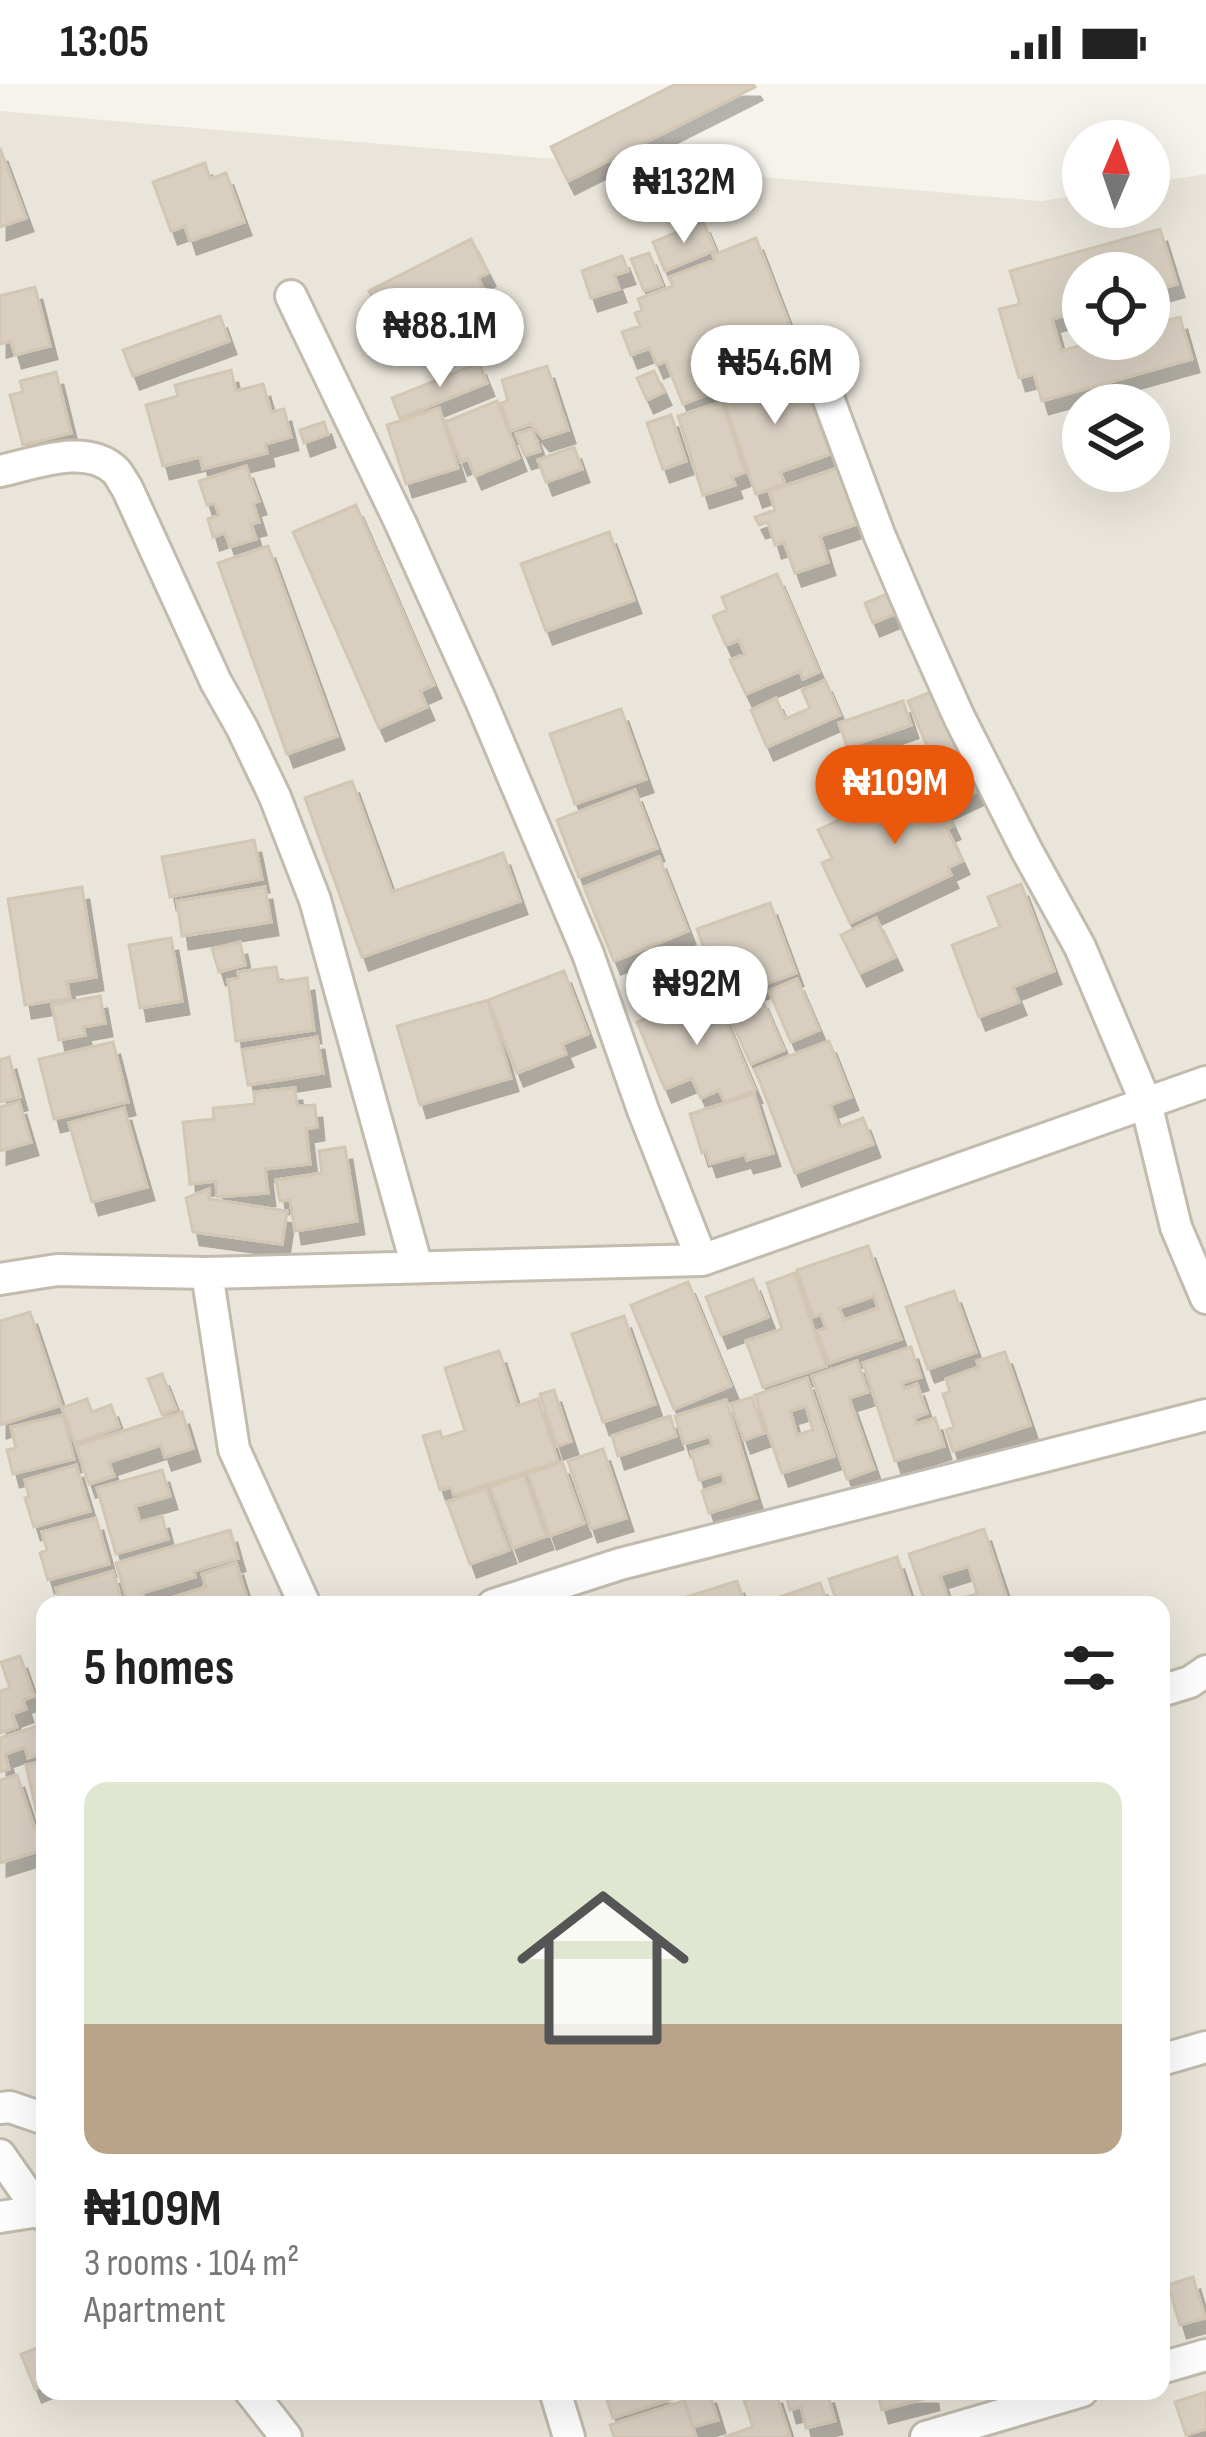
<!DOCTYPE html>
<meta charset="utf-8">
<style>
body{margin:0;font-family:"Sofia Sans Condensed",sans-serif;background:#f6f6f6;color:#222;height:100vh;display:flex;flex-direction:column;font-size:45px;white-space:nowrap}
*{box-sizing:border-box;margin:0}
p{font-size:39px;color:#767676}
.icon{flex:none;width:66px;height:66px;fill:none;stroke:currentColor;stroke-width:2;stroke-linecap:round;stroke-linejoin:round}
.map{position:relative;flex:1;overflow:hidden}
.sheet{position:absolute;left:36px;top:1512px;width:1134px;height:804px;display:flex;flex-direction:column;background:#fff;border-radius:24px;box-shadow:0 12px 48px #0002}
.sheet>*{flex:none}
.needle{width:78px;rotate:2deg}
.controls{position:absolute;left:1062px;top:36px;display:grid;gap:24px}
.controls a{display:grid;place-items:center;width:108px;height:108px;border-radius:50%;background:#fff;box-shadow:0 12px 48px #0002;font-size:60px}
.price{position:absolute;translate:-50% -102px;padding:0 27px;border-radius:42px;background:#fff;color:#222;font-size:39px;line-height:78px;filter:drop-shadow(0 3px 6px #0008)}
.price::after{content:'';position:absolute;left:50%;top:72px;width:36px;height:27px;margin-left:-18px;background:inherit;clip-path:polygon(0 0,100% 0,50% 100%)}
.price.active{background:#ea580c;color:#fff}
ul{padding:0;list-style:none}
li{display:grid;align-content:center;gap:24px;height:636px;padding:0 48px}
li+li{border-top:3px solid #e0e0e0}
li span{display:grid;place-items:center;height:372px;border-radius:24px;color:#555}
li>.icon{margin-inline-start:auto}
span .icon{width:216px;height:216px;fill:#fffc;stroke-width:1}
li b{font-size:51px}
h2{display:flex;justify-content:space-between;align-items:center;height:144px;padding:0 48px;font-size:51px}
.status{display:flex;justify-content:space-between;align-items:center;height:84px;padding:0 60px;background:#fff;direction:ltr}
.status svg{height:33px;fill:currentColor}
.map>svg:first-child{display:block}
</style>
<div class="status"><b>13:05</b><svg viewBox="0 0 49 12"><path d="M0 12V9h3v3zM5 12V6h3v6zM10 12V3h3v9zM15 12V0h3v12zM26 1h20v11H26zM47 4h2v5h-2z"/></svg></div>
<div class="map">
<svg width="1206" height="2353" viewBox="0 0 1206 2353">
<defs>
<filter id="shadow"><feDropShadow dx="7" dy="13" stdDeviation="0" flood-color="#0004"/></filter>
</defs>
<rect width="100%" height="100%" fill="#f6f3ec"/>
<!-- residential -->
<path fill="#eae5da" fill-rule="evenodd" d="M0,27L1041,117L1083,110V123H1149V99L1206,90V2353H0ZM1083,189H1149V255H1083ZM1083,321H1149V387H1083ZM45,1521H1161V2307H45Z"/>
<!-- building -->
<path fill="#d8cfc1" stroke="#d3c7b4" stroke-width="3" fill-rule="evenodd" filter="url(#shadow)" d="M676,0H753L755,3L568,97L551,63Z
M0,64L26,134L0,143Z
M205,79L210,95L226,89L244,138L190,157L185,142L171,147L153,98Z
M703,137L715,166L665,187L653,158Z
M1160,145L1177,200L1149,208V189H1083V226L1052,235L1061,267L1102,255H1149V241L1180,233L1192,275L1042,317L1034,290L1019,294L999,225L1020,220L1010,187Z
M756,154L802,274L683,320L666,277L657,281L650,264L631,271L622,248L640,242L635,229L642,226L638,215L673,202L670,193L715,176L713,171Z
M471,155L488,189L478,194L489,216L438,242L434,233L404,249L397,235L387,240L369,207Z
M649,169L662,201L644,207L631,175Z
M622,172L628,187L614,191L619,205L591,214L582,187Z
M35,203L50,262L15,271L11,257L0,260V212Z
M220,232L229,257L133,292L123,266Z
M479,279L487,299L400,334L392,314Z
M547,282L568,346L543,354L531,340L510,347L501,319L508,317L502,296Z
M798,282L830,370L780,388L785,400L756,410L721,309Z
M231,286L236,307L263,300L271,328L284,325L291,353L265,360L267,369L203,385L200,373L163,382L146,321L178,312L175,301Z
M654,287L664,308L647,316L637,294Z
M56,288L71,349L23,361L10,311L23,308L20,297Z
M497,317L519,374L475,392L468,375L461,378L445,338Z
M722,318L745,388L732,393L735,401L703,411L678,332Z
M439,324L458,384L406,400L387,341Z
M671,331L686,377L663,385L647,339Z
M324,338L328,350L304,359L300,346Z
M532,345L540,367L525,372L516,350Z
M574,363L582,385L546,398L538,376Z
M246,382L259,417L253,419L259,438L251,440L256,455L230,463L225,449L213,453L208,435L219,431L215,419L207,421L199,397Z
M838,384L857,440L820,452L828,478L795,489L784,458L775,461L768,438L759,441L755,433L775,426L769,407Z
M356,421L434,601L420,607L427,623L379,644L293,448Z
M609,448L634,516L546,547L521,480Z
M268,462L337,652L287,670L218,479Z
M777,490L819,588L803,595L800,587L746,610L730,576L745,570L739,556L726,561L713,532L727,526L722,513Z
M887,510L895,530L873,539L865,519Z
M825,596L840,631L767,663L751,626L776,614L785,635L810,624L802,606Z
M941,604L968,670L936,683L908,617Z
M903,617L911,641L847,663L839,639Z
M621,625L646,695L575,720L550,650Z
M898,676L908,698L871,715L861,693Z
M965,677L978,707L944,723L953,742L947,745L962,777L948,784L951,791L850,839L822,779L832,774L818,746L870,721L876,734L936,706L930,693Z
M352,697L392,808L503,769L520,817L362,873L305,714Z
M635,706L657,764L579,793L557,736Z
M254,756L262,795L170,813L162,773Z
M659,773L688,847L614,877L584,803Z
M1021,800L1054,887L1013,903L1019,918L979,933L952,861L1000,843L988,813Z
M82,803L96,893L67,898L70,914L25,921L8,815Z
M265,803L271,838L182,852L177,817Z
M770,819L796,889L723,915L697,845Z
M876,834L895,873L860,889L841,851Z
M171,854L182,917L140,924L129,861Z
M240,858L245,881L219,888L212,865Z
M276,883L279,898L307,894L314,946L236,957L228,896L239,894L238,888Z
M564,887L588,950L562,960L566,970L517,989L488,916Z
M797,895L819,946L791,958L769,907Z
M713,906L755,1006L725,1018L719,1006L701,1014L692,994L665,1005L637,938Z
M100,912L105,939L83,943L85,951L59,956L52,921Z
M761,913L784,966L751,980L727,928Z
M488,916L511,994L420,1021L397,942Z
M317,953L323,989L248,1001L242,966Z
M829,957L851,1013L830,1021L839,1043L863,1034L873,1060L795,1089L755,985Z
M113,958L128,1018L54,1035L39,975Z
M9,973L20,1013L0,1018V976Z
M295,1004L297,1022L315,1021L317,1043L306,1045L310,1080L265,1085L268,1109L217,1113L216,1097L190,1100L183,1038L214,1035L213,1024L255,1020L254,1008Z
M754,1010L773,1069L747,1076L745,1070L710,1080L706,1068L702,1069L690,1030Z
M19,1018L31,1058L0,1067V1023Z
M124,1024L147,1103L92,1118L69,1039Z
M345,1063L357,1137L295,1147L290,1116L280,1117L276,1096L322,1089L319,1067Z
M209,1105V1115L287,1127L282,1160L193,1148L186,1114Z
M868,1162L901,1255L829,1279L817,1247L826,1244L821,1230L813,1233L797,1186ZM874,1212L878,1224L844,1236L839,1224Z
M795,1189L826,1282L763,1303L746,1257L782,1245L767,1199Z
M753,1195L768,1233L721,1251L706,1213Z
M688,1198L731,1302L674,1325L631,1221Z
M954,1207L976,1268L928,1285L906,1223Z
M30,1228L61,1321L0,1341V1237Z
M624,1232L655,1320L603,1338L572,1250Z
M911,1263L921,1293L902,1299L904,1305L917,1300L927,1329L914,1334L916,1340L935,1334L944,1362L895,1377L863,1279Z
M499,1267L517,1322L538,1315L558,1378L454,1411L451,1403L440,1406L423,1352L440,1347L442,1354L465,1347L445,1284Z
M1005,1268L1030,1341L953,1367L946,1346L954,1343L943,1310L950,1308L946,1295L979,1283L977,1277Z
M857,1277L868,1308L849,1314L874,1385L847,1395L812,1292Z
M162,1290L176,1325L162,1330L148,1295Z
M807,1294L834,1372L782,1389L755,1311ZM806,1322L813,1346L797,1351L790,1327Z
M554,1306L571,1357L557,1362L540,1310Z
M752,1313L764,1349L744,1356L731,1320Z
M87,1315L92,1328L111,1321L119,1343L75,1359L62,1324Z
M726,1316L756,1414L709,1429L702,1407L725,1399L722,1389L699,1396L691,1368L712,1361L710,1352L684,1360L675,1332Z
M182,1328L193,1364L165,1373L161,1361L109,1378L114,1392L89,1400L76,1362Z
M63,1331L74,1375L13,1390L7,1366L16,1364L11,1343Z
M670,1332L676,1352L618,1372L612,1352Z
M603,1365L626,1434L591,1445L568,1377Z
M562,1378L584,1439L550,1452L528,1390Z
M76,1381L90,1427L34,1443L25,1414L29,1413L25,1396Z
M162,1386L170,1412L135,1422L140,1438L162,1432L168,1455L116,1470L97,1404Z
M524,1391L546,1452L513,1464L490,1403Z
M486,1404L509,1466L470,1480L447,1418Z
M96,1434L109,1480L48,1496L40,1469L47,1466L42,1448Z
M984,1445L1009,1521H926L909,1470ZM969,1482L977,1510L949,1518L940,1491Z
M230,1446L238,1474L194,1487L195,1493L142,1509L145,1519L129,1521L116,1479Z
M897,1473L911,1516L919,1514L921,1521H885L884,1518L876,1521H838L829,1495Z
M236,1479L249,1521H149L206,1503L202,1490Z
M113,1487L123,1521H61L56,1504Z
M737,1497L745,1521H682L680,1515Z
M820,1499L828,1521H757Z
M20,1572L34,1612L23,1616L26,1625L12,1630L17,1643L0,1649V1607L10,1604L1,1578Z
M44,1640L45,1668L28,1674L25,1663L5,1670L9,1685L0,1688V1654Z
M45,1677V1729L37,1730L26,1681Z
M17,1691L34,1743L45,1740V1765L0,1779V1696Z
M1193,2193L1205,2234L1180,2241L1168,2201Z
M45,2261V2301L35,2305L21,2270Z
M604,2307H676L678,2313L613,2334Z
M682,2307H709L718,2336L693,2343Z
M741,2307H775L790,2353H724L753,2343Z
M785,2307H827L835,2337L806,2344L801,2323L790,2326Z
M877,2307H931L932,2313L882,2326Z
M1206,2308V2345L1186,2351L1175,2318Z
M684,2317L696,2353H614L610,2341Z"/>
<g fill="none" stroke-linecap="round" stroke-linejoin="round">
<!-- street casing -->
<g stroke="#c2bbae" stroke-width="36">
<path id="street" d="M291,212L400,438L481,617L588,870L643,1026L702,1176
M814,288L823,300L879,450L917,539L959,633L1027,767L1080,863L1146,1019L1176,1143L1206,1214
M0,387C34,380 87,358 116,387C120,392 123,398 127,404L216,598L242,644L275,713L315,816L417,1183
M207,1189L234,1365L305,1521
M0,1195L57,1186L207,1189L702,1176L1206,998
M493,1521L620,1480L1206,1331
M1161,1607L1190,1598L1206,1587
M1161,1976L1206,1963
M0,2024L10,2023L45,2035
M0,2071L39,2127L45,2132
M0,2133L39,2127
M1161,2284L1206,2271
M250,2307L286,2353
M555,2307L569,2353
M926,2353L1082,2307"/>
</g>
<!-- street -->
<use href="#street" stroke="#fff" stroke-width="30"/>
</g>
</svg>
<div class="controls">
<a><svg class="needle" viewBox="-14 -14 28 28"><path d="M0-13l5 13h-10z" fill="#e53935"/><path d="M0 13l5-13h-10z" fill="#767676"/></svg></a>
<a><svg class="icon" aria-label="locate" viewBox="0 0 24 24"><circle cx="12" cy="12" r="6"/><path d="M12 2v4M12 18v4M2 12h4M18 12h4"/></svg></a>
<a><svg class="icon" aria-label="layers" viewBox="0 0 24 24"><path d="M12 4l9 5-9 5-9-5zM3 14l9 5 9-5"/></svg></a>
</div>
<b class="price" style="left:684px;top:162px">₦132M</b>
<b class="price" style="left:440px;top:306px">₦88.1M</b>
<b class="price" style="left:775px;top:343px">₦54.6M</b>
<b class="price active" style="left:895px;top:763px">₦109M</b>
<b class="price" style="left:697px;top:964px">₦92M</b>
<section class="sheet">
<h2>5 homes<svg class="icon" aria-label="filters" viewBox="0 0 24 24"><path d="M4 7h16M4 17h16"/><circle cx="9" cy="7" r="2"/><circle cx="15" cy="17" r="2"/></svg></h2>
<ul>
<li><span style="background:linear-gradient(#dfe7d0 65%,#b9a48a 0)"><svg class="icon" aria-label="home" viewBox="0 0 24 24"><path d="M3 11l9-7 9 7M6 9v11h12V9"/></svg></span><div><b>₦109M</b><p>3 rooms · 104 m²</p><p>Apartment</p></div></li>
</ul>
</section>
</div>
